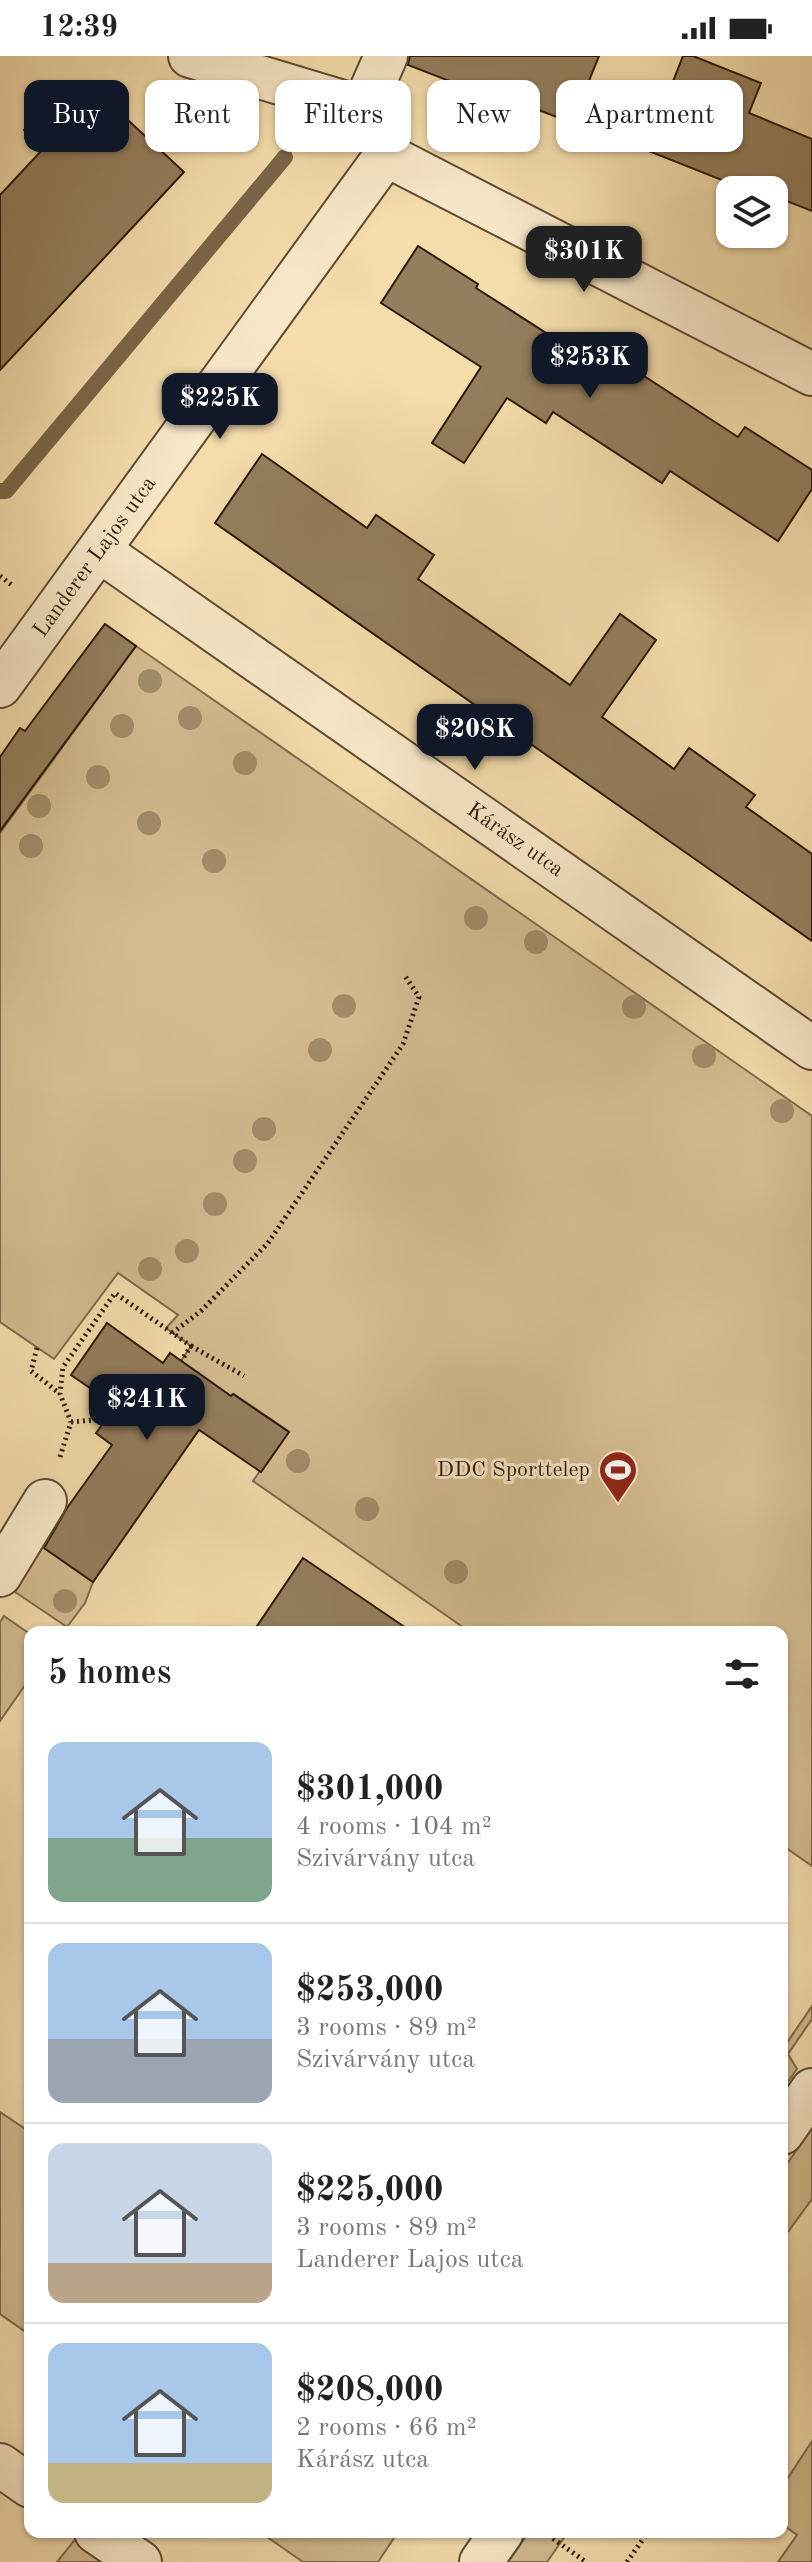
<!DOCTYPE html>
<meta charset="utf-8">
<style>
body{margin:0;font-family:"Old Standard TT",serif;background:#f6f6f6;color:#222;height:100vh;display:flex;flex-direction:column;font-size:30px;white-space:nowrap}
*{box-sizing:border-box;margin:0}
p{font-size:26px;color:#767676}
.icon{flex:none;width:44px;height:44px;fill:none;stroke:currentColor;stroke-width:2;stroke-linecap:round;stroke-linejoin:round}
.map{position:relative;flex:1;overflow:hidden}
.side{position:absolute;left:24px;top:1570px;width:764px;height:912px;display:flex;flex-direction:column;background:#fff;border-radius:16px;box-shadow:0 2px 6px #0004}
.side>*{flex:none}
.top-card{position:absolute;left:24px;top:24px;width:764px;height:72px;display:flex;gap:16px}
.controls{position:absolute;left:716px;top:120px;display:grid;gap:16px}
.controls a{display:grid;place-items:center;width:72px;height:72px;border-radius:16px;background:#fff;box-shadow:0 2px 6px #0004;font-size:40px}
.price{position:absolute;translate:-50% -68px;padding:0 18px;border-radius:16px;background:#111827;color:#fff;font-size:26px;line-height:52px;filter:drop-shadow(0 2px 4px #0008)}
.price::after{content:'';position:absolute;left:50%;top:48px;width:24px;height:18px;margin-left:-12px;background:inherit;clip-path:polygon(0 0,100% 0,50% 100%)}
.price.active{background:#222;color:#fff}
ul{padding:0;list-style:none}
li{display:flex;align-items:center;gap:24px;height:200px;padding:0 24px}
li+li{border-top:2px solid #e0e0e0}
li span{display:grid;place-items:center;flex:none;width:224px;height:160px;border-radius:16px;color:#555}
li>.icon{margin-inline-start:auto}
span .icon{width:96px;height:96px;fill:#fffc;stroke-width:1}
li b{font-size:34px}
h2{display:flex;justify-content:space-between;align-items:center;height:96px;padding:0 24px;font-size:34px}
.tag{padding:0 28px;border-radius:16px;background:#fff;box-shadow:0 2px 6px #0004;font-size:28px;line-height:72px}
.tag.active{background:#111827;color:#fff}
.status{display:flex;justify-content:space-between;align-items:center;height:56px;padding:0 40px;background:#fff;direction:ltr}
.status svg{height:22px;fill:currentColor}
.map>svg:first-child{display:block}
</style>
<div class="status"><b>12:39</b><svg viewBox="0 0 49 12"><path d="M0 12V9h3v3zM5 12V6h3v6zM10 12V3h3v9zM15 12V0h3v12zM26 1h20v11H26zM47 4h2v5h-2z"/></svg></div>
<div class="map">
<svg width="812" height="2506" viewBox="0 0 812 2506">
<rect width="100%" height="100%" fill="#f4dcab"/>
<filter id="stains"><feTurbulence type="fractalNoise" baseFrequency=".0025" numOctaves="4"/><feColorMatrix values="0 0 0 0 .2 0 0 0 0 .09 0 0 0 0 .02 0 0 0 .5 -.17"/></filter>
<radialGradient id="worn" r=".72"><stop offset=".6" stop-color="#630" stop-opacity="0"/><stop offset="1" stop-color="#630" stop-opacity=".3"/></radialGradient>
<!-- green -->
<path fill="#d2bb8f" stroke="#806a4c" stroke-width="2" d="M136,590L812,1060V1810L782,1789V1576H470L253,1425L288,1375L234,1338L225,1350L181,1305L191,1290L166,1272L178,1259L118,1217L54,1303L0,1266V777Z
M41,1490L93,1526L85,1547L67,1571L15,1536Z
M4,1560L30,1578V1622L0,1665V1566Z
M812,1950V1963L788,1998L797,2013L782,2034V1994Z
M0,2056L30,2076V2279L0,2258Z
M812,2072V2143L782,2184V2115Z
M812,2385V2506H778L797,2479L782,2468V2431Z
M81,2476L140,2506H57Z
M260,2476H398L378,2506H303Z
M529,2476H568L547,2506H508Z"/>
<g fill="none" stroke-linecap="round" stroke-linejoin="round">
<!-- stream -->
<path stroke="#7c6649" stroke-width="16" d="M0,435H6L285,101"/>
</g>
<!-- building -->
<path fill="#947e5d" stroke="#2d1909" stroke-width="2" d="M410,0H599L572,67L505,41L503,46L408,9Z
M683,0H693L761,27L749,57L812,83V155L774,140V134H747L646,94Z
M64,30L91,55L103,41L184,116L0,314V139L44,92L24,74Z
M418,190L478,228L476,232L621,325L630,311L738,381L745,371L812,414V433L778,485L670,415L662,427L553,356L546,367L507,342L464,407L432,387L481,311L381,247Z
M262,398L367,472L376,459L434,499L418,523L570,629L620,558L656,584L602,661L674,713L689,692L755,739L746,751L812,798V885L215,467Z
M105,568L136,590L0,775V701L20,672L25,675Z
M107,1267L163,1307L170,1297L231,1340L233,1338L289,1376L261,1416L199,1374L93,1526L44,1492L67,1452L112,1389L96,1377L116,1350L71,1319Z
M303,1502L412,1576H253Z"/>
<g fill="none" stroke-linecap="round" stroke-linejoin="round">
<!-- street casing -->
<g stroke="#5f4a32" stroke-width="46">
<path id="street" d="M190,0L363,52
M375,76L363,52L386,0
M386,99L812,318
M100,495L812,992
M0,630L386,99
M0,1519L45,1445
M782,2077L812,2034
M0,2409L30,2430
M96,2476L140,2506
M481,2506L502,2476"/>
</g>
<!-- path -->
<path stroke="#2d1909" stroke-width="5" stroke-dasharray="2 4" stroke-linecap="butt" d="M0,520L13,530
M172,1277L201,1255L268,1187L403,988L419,941L405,920
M191,1290L244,1320
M37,1292L31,1315L59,1337
M71,1366L106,1363
M60,1401L71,1366L60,1338L63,1311L115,1237L191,1290L181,1305
M548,2479L586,2506
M627,2506L648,2476"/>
<!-- street -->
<use href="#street" stroke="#f8e8c8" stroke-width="42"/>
</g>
<!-- trees -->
<g fill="#a28c68">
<circle cx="150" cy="625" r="12"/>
<circle cx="190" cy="662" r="12"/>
<circle cx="122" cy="670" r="12"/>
<circle cx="245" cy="707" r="12"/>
<circle cx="98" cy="721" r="12"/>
<circle cx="39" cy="750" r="12"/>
<circle cx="149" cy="767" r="12"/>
<circle cx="31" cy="790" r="12"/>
<circle cx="214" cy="805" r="12"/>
<circle cx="476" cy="862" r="12"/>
<circle cx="536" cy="886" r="12"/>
<circle cx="344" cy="950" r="12"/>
<circle cx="634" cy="951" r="12"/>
<circle cx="320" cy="994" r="12"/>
<circle cx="704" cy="1000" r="12"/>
<circle cx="782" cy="1055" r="12"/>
<circle cx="264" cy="1073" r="12"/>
<circle cx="245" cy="1105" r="12"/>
<circle cx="215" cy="1148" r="12"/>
<circle cx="187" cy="1195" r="12"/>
<circle cx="150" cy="1213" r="12"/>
<circle cx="298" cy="1405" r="12"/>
<circle cx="367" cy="1453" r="12"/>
<circle cx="456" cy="1516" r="12"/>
<circle cx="65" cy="1545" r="12"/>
</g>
<!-- icons -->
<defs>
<g id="stadium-pin" transform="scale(2)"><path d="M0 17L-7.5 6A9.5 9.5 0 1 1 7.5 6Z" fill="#8f2418" stroke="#f8e8c8"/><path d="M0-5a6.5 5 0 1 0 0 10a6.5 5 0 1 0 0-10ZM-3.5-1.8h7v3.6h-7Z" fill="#fff"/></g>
</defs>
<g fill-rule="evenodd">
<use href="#stadium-pin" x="618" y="1414"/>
</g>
<g text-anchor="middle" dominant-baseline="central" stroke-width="6" stroke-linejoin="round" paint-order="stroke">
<!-- street labels -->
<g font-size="22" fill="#2d1909" stroke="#f8e8c8">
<text transform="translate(95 501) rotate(-54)">Landerer Lajos utca</text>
<text transform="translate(515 784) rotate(35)">Kárász utca</text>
</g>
<!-- poi labels -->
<g font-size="22" fill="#2d1909" stroke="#f8e8c8" text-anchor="end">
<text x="590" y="1414">DDC Sporttelep</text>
</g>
</g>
<rect width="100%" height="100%" filter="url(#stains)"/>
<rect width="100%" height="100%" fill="url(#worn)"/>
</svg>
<div class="controls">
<a><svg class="icon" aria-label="layers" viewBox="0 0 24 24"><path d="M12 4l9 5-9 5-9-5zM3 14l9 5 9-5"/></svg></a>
</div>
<b class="price active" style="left:584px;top:238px">$301K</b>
<b class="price" style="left:590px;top:344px">$253K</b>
<b class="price" style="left:220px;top:385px">$225K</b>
<b class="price" style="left:475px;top:716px">$208K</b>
<b class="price" style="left:147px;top:1386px">$241K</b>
<div class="top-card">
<a class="tag active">Buy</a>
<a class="tag">Rent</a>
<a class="tag">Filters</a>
<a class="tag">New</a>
<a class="tag">Apartment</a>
</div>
<section class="side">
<h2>5 homes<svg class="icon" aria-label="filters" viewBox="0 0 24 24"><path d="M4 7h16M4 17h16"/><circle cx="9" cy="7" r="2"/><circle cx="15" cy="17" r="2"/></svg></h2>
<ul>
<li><span style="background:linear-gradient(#a9c7e8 60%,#7fa58c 0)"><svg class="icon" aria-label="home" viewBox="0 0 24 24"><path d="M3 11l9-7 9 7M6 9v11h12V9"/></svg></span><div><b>$301,000</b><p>4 rooms · 104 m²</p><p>Szivárvány utca</p></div></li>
<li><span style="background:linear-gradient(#a9c7e8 60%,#9aa5b1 0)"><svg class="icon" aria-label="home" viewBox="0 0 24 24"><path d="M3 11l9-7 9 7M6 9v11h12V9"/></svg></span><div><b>$253,000</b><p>3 rooms · 89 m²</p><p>Szivárvány utca</p></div></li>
<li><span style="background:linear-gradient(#c9d6e8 75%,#b9a48a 0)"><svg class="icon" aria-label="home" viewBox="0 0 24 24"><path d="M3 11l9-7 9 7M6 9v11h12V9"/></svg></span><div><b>$225,000</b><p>3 rooms · 89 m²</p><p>Landerer Lajos utca</p></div></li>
<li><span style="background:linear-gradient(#a9c7e8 75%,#c2b280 0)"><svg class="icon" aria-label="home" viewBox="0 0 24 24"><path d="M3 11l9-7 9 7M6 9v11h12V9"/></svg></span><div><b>$208,000</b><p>2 rooms · 66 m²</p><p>Kárász utca</p></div></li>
</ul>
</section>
</div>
